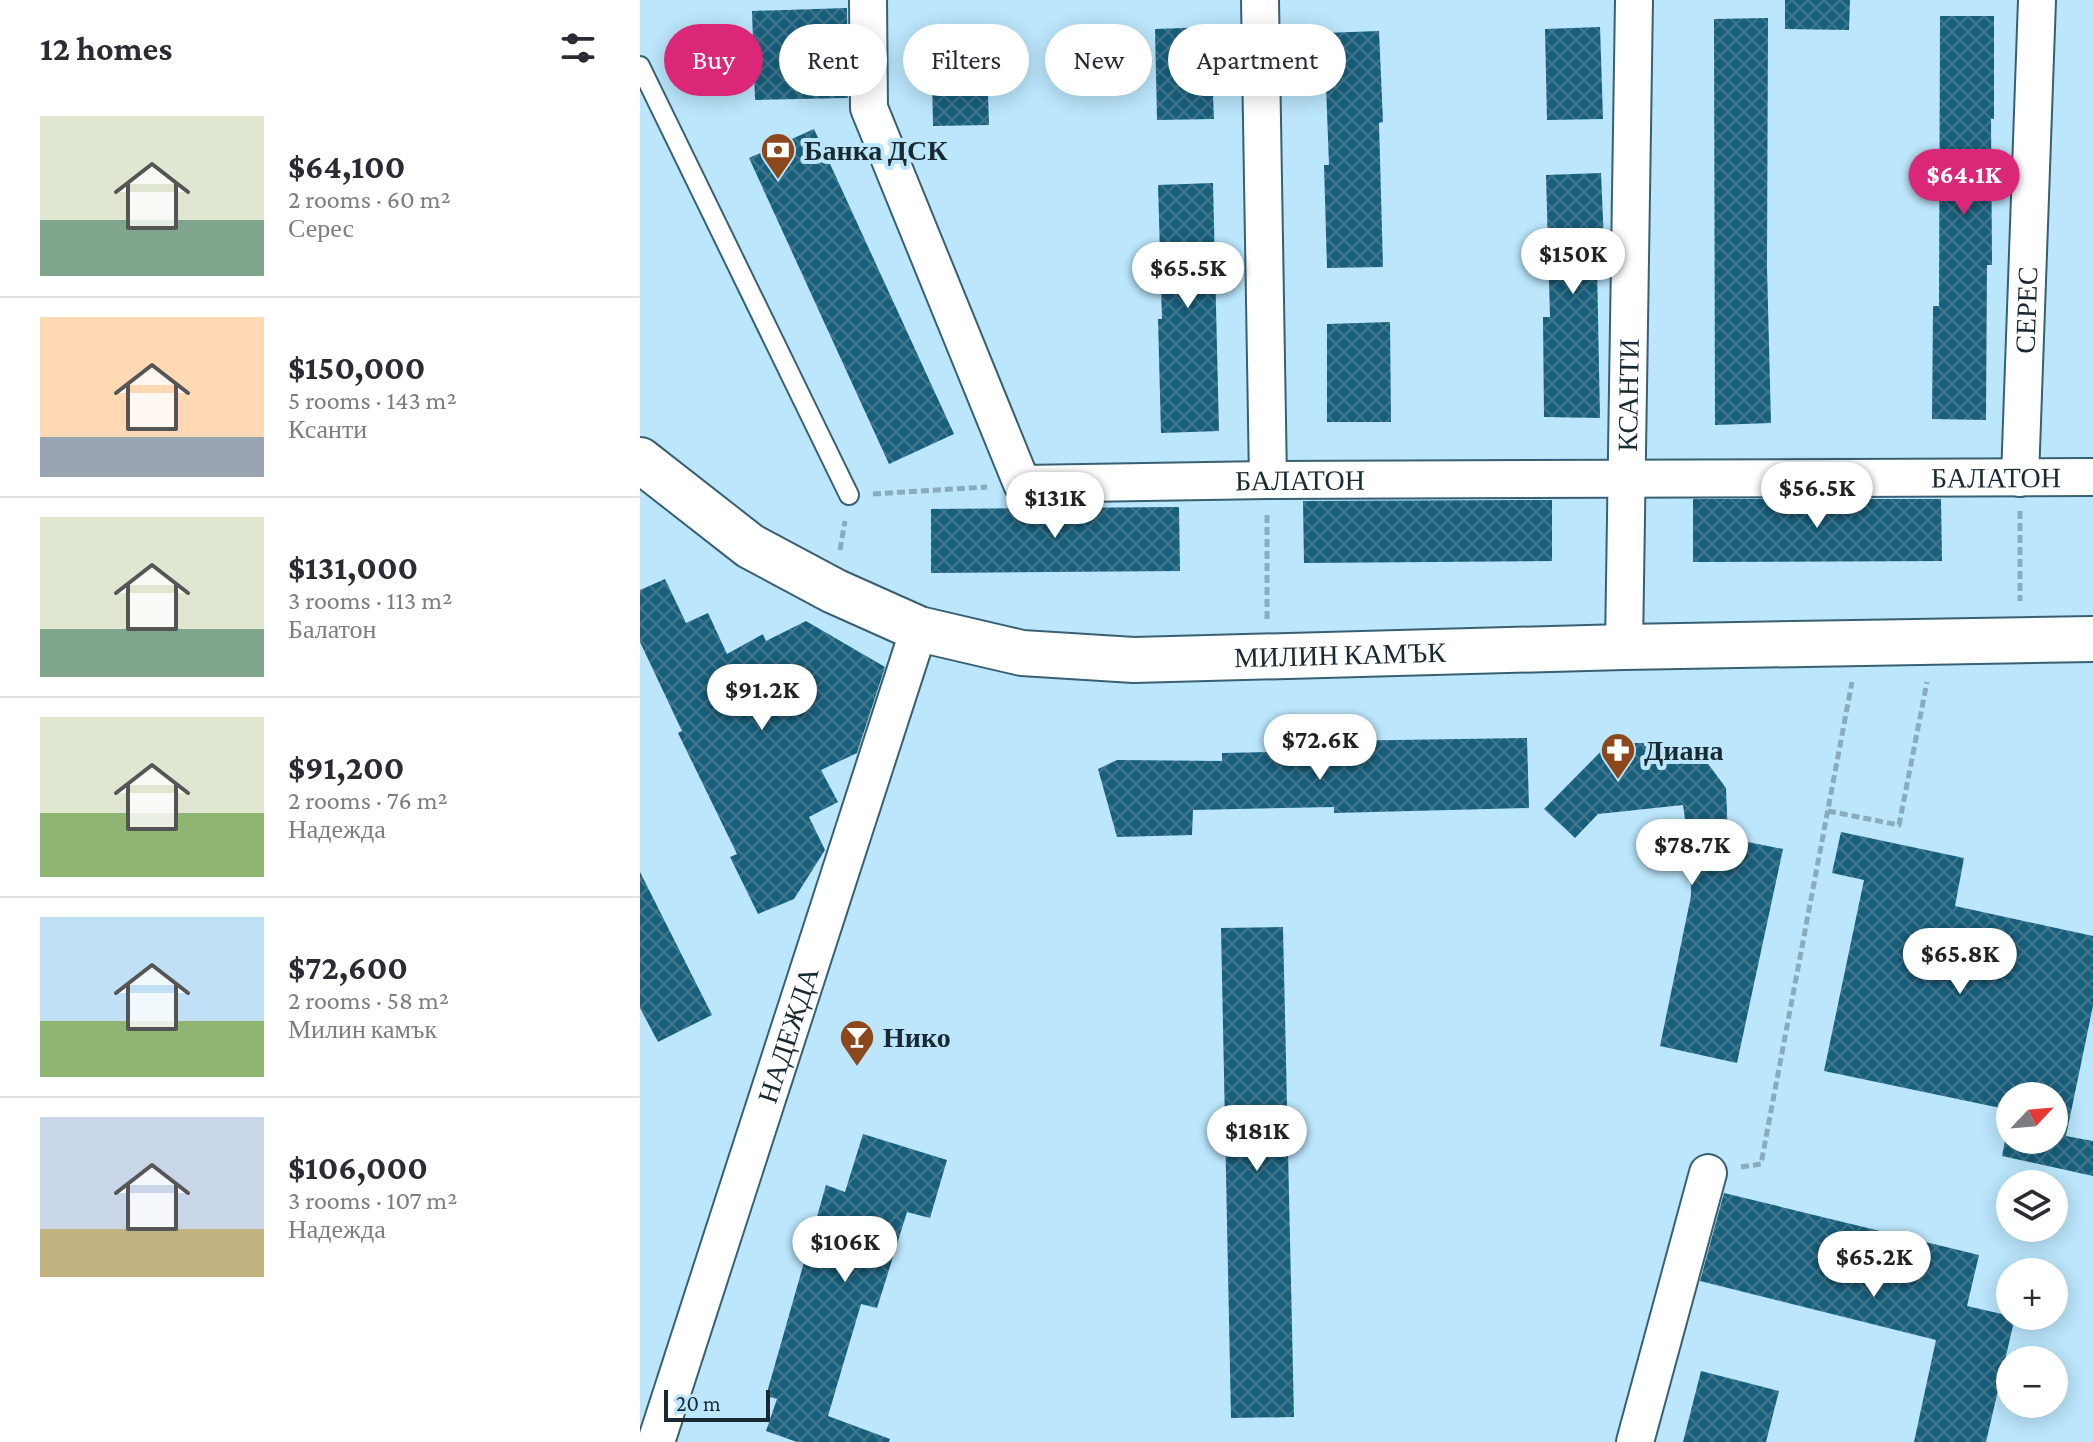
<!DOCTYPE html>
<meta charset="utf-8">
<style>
body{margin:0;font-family:"Crimson Pro",serif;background:#f7f7f7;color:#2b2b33;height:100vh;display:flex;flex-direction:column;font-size:30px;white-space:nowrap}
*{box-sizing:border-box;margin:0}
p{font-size:26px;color:#7c7c81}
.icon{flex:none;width:44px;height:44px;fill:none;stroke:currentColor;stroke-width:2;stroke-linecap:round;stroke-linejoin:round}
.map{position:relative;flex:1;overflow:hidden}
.drawer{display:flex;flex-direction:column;background:#fff;width:640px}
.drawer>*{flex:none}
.top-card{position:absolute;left:24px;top:24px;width:760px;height:72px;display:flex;gap:16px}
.needle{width:52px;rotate:64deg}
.fabs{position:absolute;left:1356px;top:1082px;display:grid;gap:16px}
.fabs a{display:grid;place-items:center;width:72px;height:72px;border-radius:50%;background:#fff;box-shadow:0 4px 20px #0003;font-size:40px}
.scale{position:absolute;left:24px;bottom:20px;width:106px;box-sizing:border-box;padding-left:8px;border:4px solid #182931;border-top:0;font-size:22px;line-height:28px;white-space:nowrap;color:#182931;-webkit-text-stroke:6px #bbe6fc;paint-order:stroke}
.price{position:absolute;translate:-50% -68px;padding:0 18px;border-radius:28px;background:#fff;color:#222;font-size:26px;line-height:52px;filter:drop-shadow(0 2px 4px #0008)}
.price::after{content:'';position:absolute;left:50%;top:48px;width:24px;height:18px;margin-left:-12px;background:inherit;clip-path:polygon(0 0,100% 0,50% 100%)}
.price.on{background:#db2777;color:#fff}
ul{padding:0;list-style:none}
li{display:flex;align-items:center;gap:24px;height:200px;padding:0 40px}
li+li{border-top:2px solid #e1e1e2}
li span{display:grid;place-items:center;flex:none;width:224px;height:160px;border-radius:0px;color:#555}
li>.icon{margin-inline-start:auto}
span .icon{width:96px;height:96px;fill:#fffc;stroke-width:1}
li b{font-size:34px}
h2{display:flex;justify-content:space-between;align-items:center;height:96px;padding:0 40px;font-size:34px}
.chip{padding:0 28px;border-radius:36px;background:#fff;box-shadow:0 4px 20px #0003;font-size:28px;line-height:72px}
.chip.on{background:#db2777;color:#fff}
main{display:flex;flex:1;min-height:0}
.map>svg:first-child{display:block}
</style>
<main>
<section class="drawer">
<h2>12 homes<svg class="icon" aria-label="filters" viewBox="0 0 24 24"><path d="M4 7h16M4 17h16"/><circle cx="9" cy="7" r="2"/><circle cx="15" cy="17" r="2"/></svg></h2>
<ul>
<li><span style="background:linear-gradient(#dfe7d0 65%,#7fa58c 0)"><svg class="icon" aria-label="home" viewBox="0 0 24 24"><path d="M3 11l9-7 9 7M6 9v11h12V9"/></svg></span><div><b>$64,100</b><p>2 rooms · 60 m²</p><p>Серес</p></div></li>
<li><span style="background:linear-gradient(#ffd9b3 75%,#9aa5b1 0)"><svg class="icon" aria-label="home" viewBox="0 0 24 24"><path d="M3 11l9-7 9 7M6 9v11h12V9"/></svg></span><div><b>$150,000</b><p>5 rooms · 143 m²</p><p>Ксанти</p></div></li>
<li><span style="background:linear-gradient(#dfe7d0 70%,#7fa58c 0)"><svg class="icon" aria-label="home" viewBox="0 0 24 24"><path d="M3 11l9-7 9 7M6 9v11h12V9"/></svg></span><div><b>$131,000</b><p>3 rooms · 113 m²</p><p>Балатон</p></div></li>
<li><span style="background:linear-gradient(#dfe7d0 60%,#8fb573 0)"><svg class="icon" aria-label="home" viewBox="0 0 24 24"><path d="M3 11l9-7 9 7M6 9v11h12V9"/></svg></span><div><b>$91,200</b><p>2 rooms · 76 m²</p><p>Надежда</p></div></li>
<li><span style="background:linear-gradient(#bfe0f5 65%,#8fb573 0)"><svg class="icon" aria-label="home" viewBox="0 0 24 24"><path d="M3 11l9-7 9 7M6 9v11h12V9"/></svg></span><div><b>$72,600</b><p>2 rooms · 58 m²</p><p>Милин камък</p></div></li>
<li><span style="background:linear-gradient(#c9d6e8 70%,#c2b280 0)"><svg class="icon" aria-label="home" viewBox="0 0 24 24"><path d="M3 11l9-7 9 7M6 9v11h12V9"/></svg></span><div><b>$106,000</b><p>3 rooms · 107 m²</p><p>Надежда</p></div></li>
</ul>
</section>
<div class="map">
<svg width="1453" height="1442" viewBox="0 0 1453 1442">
<defs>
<pattern id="building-cross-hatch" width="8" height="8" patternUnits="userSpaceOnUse" patternTransform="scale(2)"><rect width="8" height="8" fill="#185f7c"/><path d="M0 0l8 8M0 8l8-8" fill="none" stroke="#40778d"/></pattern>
</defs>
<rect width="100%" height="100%" fill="#bbe6fc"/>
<!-- building -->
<path fill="url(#building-cross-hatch)" d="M1145,0H1210L1209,30L1145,29Z
M207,8L208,98L115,100L112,11Z
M1300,16H1354V119H1351L1352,265H1347L1346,420L1292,419L1293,306H1299Z
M1128,18L1127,268L1131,423L1075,425L1074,19Z
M570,27L574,119L517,120L515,29Z
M960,27L963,119L907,120L905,29Z
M739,31L743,122L739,123L743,267L687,268L684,165H689L684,33Z
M346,33L349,125L293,126L291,35Z
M174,129L314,434L249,464L109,158Z
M961,173L965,265H957L960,418L904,417L903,317H910L906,175Z
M573,183L579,431L521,433L518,319H522L518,185Z
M750,322L751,422H687V324Z
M1053,499H1301L1302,561L1053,562Z
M912,500V561L664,563L663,501Z
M539,507L540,571L291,573V509Z
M25,579L46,623L68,613L87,654L123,634L126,641L166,621L245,667L217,753L181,770L198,802L169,817L185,850L154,899L118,914L90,857L97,854L38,733L42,731L0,642V590Z
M887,738L889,808L694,813V807L553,810L552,835L477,837L458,769L477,760L582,761V753L692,751V741Z
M969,743H1021V756L1063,757L1086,788L1088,838L1143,849L1097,1063L1020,1046L1051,896L1050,826H1046L1043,805L958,814L935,838L904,809Z
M1201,832L1324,858L1315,906L1453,936V1006L1426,1136L1453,1141V1176L1362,1156L1370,1116V1140H1414V1096H1370V1110L1184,1071L1224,880L1192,873Z
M0,872L72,1015L18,1042L0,1008Z
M643,927L654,1417L591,1418L581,928Z
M223,1134L307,1160L290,1218L267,1212L237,1308L221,1304L188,1416L250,1439L249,1442H157L126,1431L137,1399L126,1396L186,1185L205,1192Z
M1084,1193L1339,1255L1327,1306L1375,1317L1346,1442H1274L1296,1340L1060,1281Z
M1061,1371L1139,1391L1126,1442H1043Z"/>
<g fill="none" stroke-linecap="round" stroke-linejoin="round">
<!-- service casing -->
<g stroke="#386073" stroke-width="22">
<path id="service" d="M0,66L209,495"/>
</g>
<!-- minor casing -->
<g stroke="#386073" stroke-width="40">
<g id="minor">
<path id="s1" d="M228,0L229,108L382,484L628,480L1453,477"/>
<path d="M620,0L628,480"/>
<path id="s2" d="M1380,478L1397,0"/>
<path id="s3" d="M984,647L994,0"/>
<path id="s4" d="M16,1442L279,629"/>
<path d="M995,1442L1068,1173"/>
</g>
</g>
<!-- tertiary casing -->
<g stroke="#386073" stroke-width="48">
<g id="tertiary">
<path id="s5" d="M0,460L110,546L194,591L279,629L382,653L494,660L984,647L1453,639"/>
</g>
</g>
<!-- path -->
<path stroke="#89acbd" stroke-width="5" stroke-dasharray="8 4" stroke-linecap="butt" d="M233,494L347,487
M1380,511V601
M200,550L205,521
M627,619V513
M1188,811L1259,825L1287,682
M1101,1167L1121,1164L1212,682"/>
<!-- service -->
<use href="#service" stroke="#fff" stroke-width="18"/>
<!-- minor -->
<use href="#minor" stroke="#fff" stroke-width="36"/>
<!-- tertiary -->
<use href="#tertiary" stroke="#fff" stroke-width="44"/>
</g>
<!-- icons -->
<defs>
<g id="bank-pin" transform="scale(1.8)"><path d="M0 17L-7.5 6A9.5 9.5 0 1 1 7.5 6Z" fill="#8c481b" stroke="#bbe6fc"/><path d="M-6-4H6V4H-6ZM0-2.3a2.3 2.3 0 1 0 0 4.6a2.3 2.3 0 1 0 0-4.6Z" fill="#fff"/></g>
<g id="pharmacy-pin" transform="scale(1.8)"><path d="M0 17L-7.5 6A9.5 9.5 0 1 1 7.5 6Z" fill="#8c481b" stroke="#bbe6fc"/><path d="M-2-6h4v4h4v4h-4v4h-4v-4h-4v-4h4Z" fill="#fff"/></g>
<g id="bar-pin" transform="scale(1.8)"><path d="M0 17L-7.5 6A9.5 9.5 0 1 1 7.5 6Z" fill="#8c481b" stroke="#bbe6fc"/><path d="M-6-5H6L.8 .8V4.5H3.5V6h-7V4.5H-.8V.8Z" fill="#fff"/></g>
</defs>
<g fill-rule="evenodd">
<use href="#bank-pin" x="138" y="150"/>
<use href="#pharmacy-pin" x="978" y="750"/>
<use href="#bar-pin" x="217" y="1037"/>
</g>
<g text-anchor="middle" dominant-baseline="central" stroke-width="8" stroke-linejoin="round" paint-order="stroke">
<!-- poi labels -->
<g font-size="28" font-weight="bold" fill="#182931" stroke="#bbe6fc" text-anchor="start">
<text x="164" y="150">Банка ДСК</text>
<text x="1004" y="750">Диана</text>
<text x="243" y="1037">Нико</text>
</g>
<!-- street labels -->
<g font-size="28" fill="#182931" stroke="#bbe6fc">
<text stroke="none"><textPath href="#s2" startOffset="168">СЕРЕС</textPath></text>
<text stroke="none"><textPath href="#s3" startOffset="252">КСАНТИ</textPath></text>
<text stroke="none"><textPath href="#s1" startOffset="1488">БАЛАТОН</textPath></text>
<text stroke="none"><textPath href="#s1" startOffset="792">БАЛАТОН</textPath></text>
<text stroke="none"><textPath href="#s5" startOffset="752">МИЛИН КАМЪК</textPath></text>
<text stroke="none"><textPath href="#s4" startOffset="428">НАДЕЖДА</textPath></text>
</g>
</g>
</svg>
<div class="fabs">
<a><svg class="needle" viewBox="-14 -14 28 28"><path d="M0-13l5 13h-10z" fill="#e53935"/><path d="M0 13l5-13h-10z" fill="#7c7c81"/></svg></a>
<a><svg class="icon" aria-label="layers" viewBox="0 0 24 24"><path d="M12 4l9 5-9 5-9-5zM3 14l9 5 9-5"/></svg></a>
<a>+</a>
<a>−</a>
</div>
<div class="scale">20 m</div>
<b class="price on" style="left:1324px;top:217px">$64.1K</b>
<b class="price" style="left:933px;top:296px">$150K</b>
<b class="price" style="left:548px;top:310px">$65.5K</b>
<b class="price" style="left:1177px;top:530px">$56.5K</b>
<b class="price" style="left:415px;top:540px">$131K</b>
<b class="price" style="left:122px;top:732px">$91.2K</b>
<b class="price" style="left:680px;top:782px">$72.6K</b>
<b class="price" style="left:1052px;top:887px">$78.7K</b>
<b class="price" style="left:1320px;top:996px">$65.8K</b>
<b class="price" style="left:617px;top:1173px">$181K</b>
<b class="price" style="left:205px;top:1284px">$106K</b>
<b class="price" style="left:1234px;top:1299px">$65.2K</b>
<div class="top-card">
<a class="chip on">Buy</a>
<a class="chip">Rent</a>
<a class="chip">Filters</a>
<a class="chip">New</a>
<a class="chip">Apartment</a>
</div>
</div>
</main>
